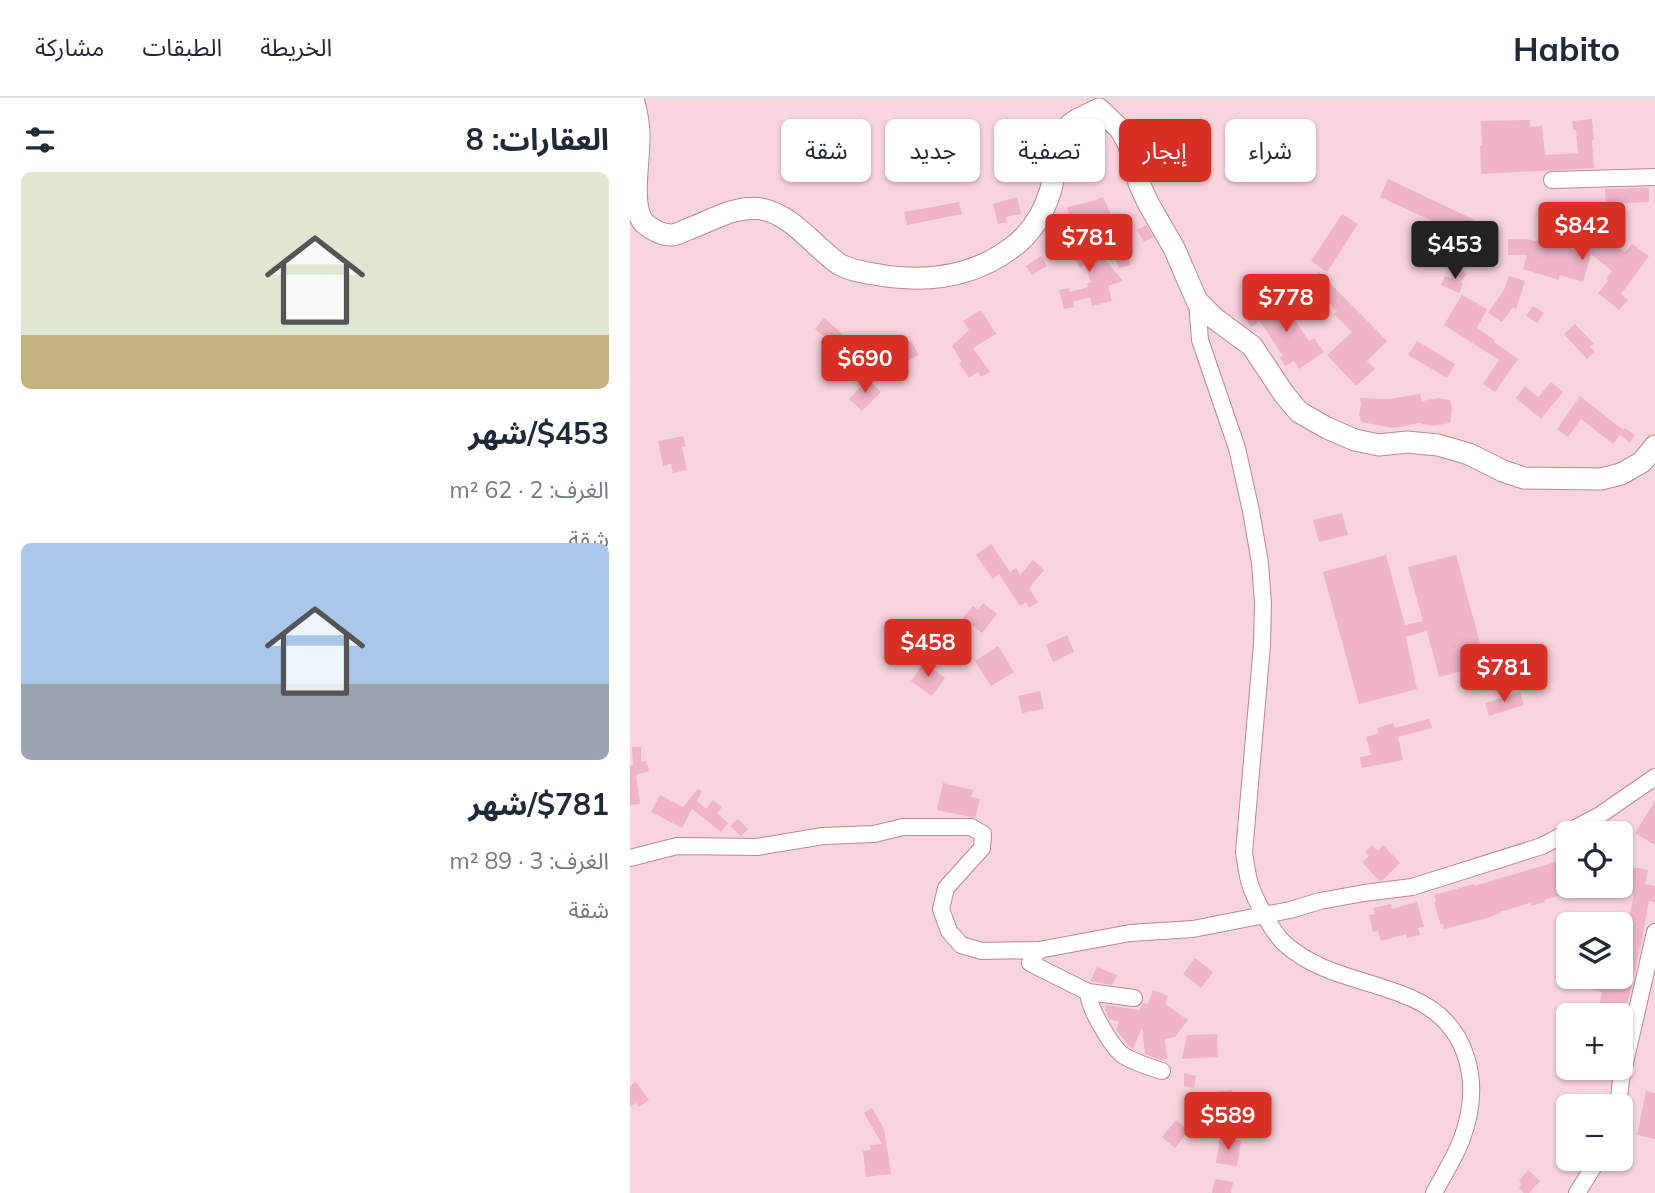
<!DOCTYPE html>
<html lang="ar">
<meta charset="utf-8">
<style>
body{margin:0;font-family:Mulish,"Noto Sans Arabic",sans-serif;background:#f2f2f3;color:#1f2937;direction:rtl;height:100vh;display:flex;flex-direction:column;font-size:26px;white-space:nowrap}
*{box-sizing:border-box;margin:0}
p{font-size:23px;color:#747a83}
.icon{flex:none;width:38px;height:38px;fill:none;stroke:currentColor;stroke-width:2;stroke-linecap:round;stroke-linejoin:round}
.map{position:relative;flex:1;overflow:hidden;direction:ltr}
.details{display:flex;flex-direction:column;background:#fff;width:630px}
.details>*{flex:none}
.hud{position:absolute;left:21px;top:21px;width:665px;height:63px;direction:rtl;display:flex;gap:14px}
.tools{position:absolute;left:926px;top:723px;display:grid;gap:14px}
.tools a{display:grid;place-items:center;width:77px;height:77px;border-radius:10px;background:#fff;box-shadow:0 2px 5px #0004;font-size:35px}
.price{position:absolute;translate:-50% -60px;padding:0 16px;border-radius:7px;background:#d93025;color:#fff;font-size:23px;line-height:46px;filter:drop-shadow(0 2px 4px #0008)}
.price::after{content:'';position:absolute;left:50%;top:42px;width:21px;height:16px;margin-left:-10px;background:inherit;clip-path:polygon(0 0,100% 0,50% 100%)}
.price.selected{background:#222;color:#fff}
ul{padding:0;list-style:none}
li{display:grid;align-content:center;gap:14px;height:371px;padding:0 21px}
li span{display:grid;place-items:center;height:217px;border-radius:10px;color:#555}
li>.icon{margin-inline-start:auto}
span .icon{width:126px;height:126px;fill:#fffc;stroke-width:1}
li b{font-size:30px}
h2{display:flex;justify-content:space-between;align-items:center;height:84px;padding:0 21px;font-size:30px}
.chip{padding:0 24px;border-radius:10px;background:#fff;box-shadow:0 2px 5px #0004;font-size:24px;line-height:63px}
.chip.selected{background:#d93025;color:#fff}
header{display:flex;align-items:center;gap:42px;box-sizing:border-box;height:98px;padding:0 35px;background:#fff;border-bottom:2px solid #e0e1e3}
header strong{font-size:33px}
nav{display:flex;gap:38px;margin-inline-start:auto;font-size:24px}
main{display:flex;flex:1;min-height:0}
.map>svg:first-child{display:block}
</style>
<header>
<strong>Habito</strong>
<nav><a>الخريطة</a><a>الطبقات</a><a>مشاركة</a></nav>
</header>
<main>
<div class="map">
<svg width="1025" height="1095" viewBox="0 0 1025 1095">
<rect width="100%" height="100%" fill="#f8d4dd"/>
<!-- building -->
<path fill="#efb4c5" d="M962,21L964,42H962L964,70L851,76L850,48H852L851,23L900,22V29L912,28L915,57L948,55L946,32H943L942,23Z
M758,81L849,124L841,141L750,99Z
M1019,90V104L976,106L975,91Z
M387,99L391,116L376,119L377,124L368,126L363,106Z
M473,99L484,123L471,129L468,123L442,129L437,109L463,103Z
M329,104L332,116L277,127L274,114Z
M712,116L728,126L697,174L681,163Z
M516,127L523,139L514,144L507,132Z
M448,130L456,140L451,144L460,158L469,154L493,183L478,188L482,203L462,208L460,199L443,204L444,209L434,211L429,192L439,190L440,194L458,189L457,186L461,184L455,167L450,170L431,139Z
M951,134L983,147L995,154L1002,146L1019,158L991,196L998,202L989,212L968,195L979,182L976,181L982,173L961,156L953,184L930,177L929,182L893,171L897,157H878V141H896L944,151Z
M494,146L501,167L489,170L480,150Z
M411,158L417,168L402,177L396,168Z
M828,169L837,176L830,184L833,185L829,195L811,187L815,178L820,180Z
M689,174L757,243L737,263L745,271L726,288L697,257L722,234L704,216L707,213L679,184Z
M879,178L895,183L886,211L883,209L872,224L858,215L874,192Z
M832,197L857,211L847,230L865,242L864,244L888,261L865,294L853,286L869,262L814,227Z
M647,200L650,205L654,202L660,211L658,212L679,243L684,240L694,254L669,271L664,263L655,268L650,259L653,258L630,223L621,229L616,220Z
M903,208L914,215L907,225L896,218Z
M351,212L366,236L343,250L360,274L351,279L348,274L339,280L329,265L332,264L322,248L339,232L333,223Z
M194,220L210,234L227,258L210,270L197,250L203,246L185,231Z
M945,226L964,246L960,249L965,253L957,261L934,236Z
M281,243L289,257L272,266L264,253Z
M787,243L825,266L817,280L778,257Z
M238,281L251,294L232,313L219,301Z
M921,284L933,294L911,321L886,300L895,288L908,299Z
M790,296L792,303L809,300L820,302L822,312L820,325L802,328L789,325L763,330L731,324L729,316L731,306L730,300L759,301Z
M950,298L993,332L983,346L951,321L938,339L927,331Z
M995,330L1005,337L1000,345L990,337Z
M53,338L56,348L52,349L57,372L43,375L41,366L33,368L28,343Z
M712,415L718,437L689,444L683,422Z
M361,446L380,474L386,470L390,477L403,462L414,472L399,490L408,504L399,510L396,504L390,508L369,476L363,481L346,457Z
M756,457L775,527L793,523L778,469L826,457L856,567L809,579L797,533L776,539L787,591L729,606L693,474Z
M353,505L367,516L352,535L333,520L343,508L348,512Z
M437,537L444,554L423,564L416,547Z
M368,548L384,574L361,588L345,563Z
M294,564L315,580L302,598L281,583Z
M410,593L414,611L392,615L388,598Z
M890,594L894,607L859,618L855,605Z
M799,621L802,630L768,639L773,662L732,670L730,659L741,657L736,639L749,635L747,630L763,625L765,630Z
M2,649H11V664L16,663L19,673L6,677L10,706L0,707V668L3,667Z
M313,685L343,692L341,699L350,701L345,720L307,712Z
M68,691L72,693L67,703L76,711L83,702L92,709L87,715L98,725L91,734L62,711L52,730L21,714L30,697L53,709Z
M1025,703V747L1005,735Z
M108,721L118,731L111,738L100,728Z
M742,747L748,753L753,747L770,765L753,782L749,783L732,764L739,758L735,754Z
M929,763L931,767L934,766L938,779L937,790L939,795L914,802L915,804L901,808L900,805L870,814L871,815L854,821L814,831L813,826L811,827L804,804L806,803L804,797L844,786V788Z
M1002,769L1018,772L1015,786L1025,788V804L1019,803L1011,846L990,937V917H968L972,894L959,891L961,878H990V869L1004,794L990,792V775L1001,777Z
M787,804L794,829L788,830L790,837L777,840L776,836L751,843L748,833L743,834L739,817L745,816L743,810L761,806L762,811Z
M565,860L583,874L571,890L553,876Z
M467,869L487,877L482,887L460,883Z
M523,892L538,898L535,906L558,922L545,939L535,941L537,961L531,962L515,956L512,930L503,951L500,949L486,932L489,924L479,921L475,912L476,907L509,912L513,905L518,906Z
M587,936L588,959L552,961L557,937Z
M554,975L566,978L564,990L554,988Z
M6,984L19,1002L9,1009L6,1005L0,1009V988Z
M602,992L605,1013L586,1016L583,994Z
M1016,993L1025,995V1041L1007,1037Z
M242,1010L254,1031L261,1076L236,1079L233,1053L241,1052L240,1047L252,1046L234,1015Z
M546,1022L559,1033L545,1050L532,1039Z
M590,1040L611,1043L607,1068L586,1065Z
M898,1072L910,1083L899,1095H894L889,1090L892,1086L889,1083Z
M585,1081L603,1084L601,1095H582Z"/>
<g fill="none" stroke-linecap="round" stroke-linejoin="round">
<!-- minor casing -->
<g stroke="#be8696" stroke-width="18">
<path id="minor" d="M922,82L1025,79
M567,203L570,242L607,350L621,413L630,465L633,505L632,547L614,755C616,765 617,777 620,786C625,802 643,835 655,846C691,878 738,881 781,900C840,925 853,987 831,1043C824,1061 813,1078 804,1095
M0,760L47,748L127,749L193,738L244,736L273,729H341L353,736L352,750L316,790L311,811L319,833L331,847L352,853L409,852L500,835L563,831L660,812L690,803L734,795L782,789L912,748L970,717L1025,679
M409,852L400,865L458,894C458,909 482,950 494,958C506,965 519,969 532,973
M458,894L504,900
M988,1008L991,982L1025,834
M947,1095L969,1060"/>
</g>
<!-- major casing -->
<g stroke="#be8696" stroke-width="23">
<path id="major" d="M3,0C6,12 9,23 9,36C10,60 0,105 13,124C20,130 31,137 41,137C46,137 52,134 56,132C79,124 107,106 132,111C164,118 183,148 209,166C219,172 232,174 244,176C292,185 339,181 380,151C400,137 414,115 421,91C426,72 425,40 441,26C448,20 460,16 469,11L490,31L498,45L504,63L509,85L518,105L544,150L567,203L584,220L622,248L654,296L669,314L697,330L725,342L749,347L777,344L808,347L839,356L873,373L894,380L971,381L991,376L1012,364L1025,348"/>
</g>
<!-- minor -->
<use href="#minor" stroke="#fff" stroke-width="16"/>
<!-- major -->
<use href="#major" stroke="#fff" stroke-width="21"/>
</g>
</svg>
<div class="tools">
<a><svg class="icon" aria-label="locate" viewBox="0 0 24 24"><circle cx="12" cy="12" r="6"/><path d="M12 2v4M12 18v4M2 12h4M18 12h4"/></svg></a>
<a><svg class="icon" aria-label="layers" viewBox="0 0 24 24"><path d="M12 4l9 5-9 5-9-5zM3 14l9 5 9-5"/></svg></a>
<a>+</a>
<a>−</a>
</div>
<b class="price" style="left:952px;top:164px">$842</b>
<b class="price" style="left:459px;top:176px">$781</b>
<b class="price selected" style="left:825px;top:183px">$453</b>
<b class="price" style="left:656px;top:236px">$778</b>
<b class="price" style="left:235px;top:297px">$690</b>
<b class="price" style="left:298px;top:581px">$458</b>
<b class="price" style="left:874px;top:606px">$781</b>
<b class="price" style="left:598px;top:1054px">$589</b>
<div class="hud">
<a class="chip">شراء</a>
<a class="chip selected">إيجار</a>
<a class="chip">تصفية</a>
<a class="chip">جديد</a>
<a class="chip">شقة</a>
</div>
</div>
<section class="details">
<h2>العقارات: 8<svg class="icon" aria-label="filters" viewBox="0 0 24 24"><path d="M4 7h16M4 17h16"/><circle cx="9" cy="7" r="2"/><circle cx="15" cy="17" r="2"/></svg></h2>
<ul>
<li><span style="background:linear-gradient(#dfe7d0 75%,#c2b280 0)"><svg class="icon" aria-label="home" viewBox="0 0 24 24"><path d="M3 11l9-7 9 7M6 9v11h12V9"/></svg></span><div><b>$453/شهر</b><p>الغرف: 2 · 62 m²</p><p>شقة</p></div></li>
<li><span style="background:linear-gradient(#a9c7e8 65%,#9aa5b1 0)"><svg class="icon" aria-label="home" viewBox="0 0 24 24"><path d="M3 11l9-7 9 7M6 9v11h12V9"/></svg></span><div><b>$781/شهر</b><p>الغرف: 3 · 89 m²</p><p>شقة</p></div></li>
</ul>
</section>
</main>
